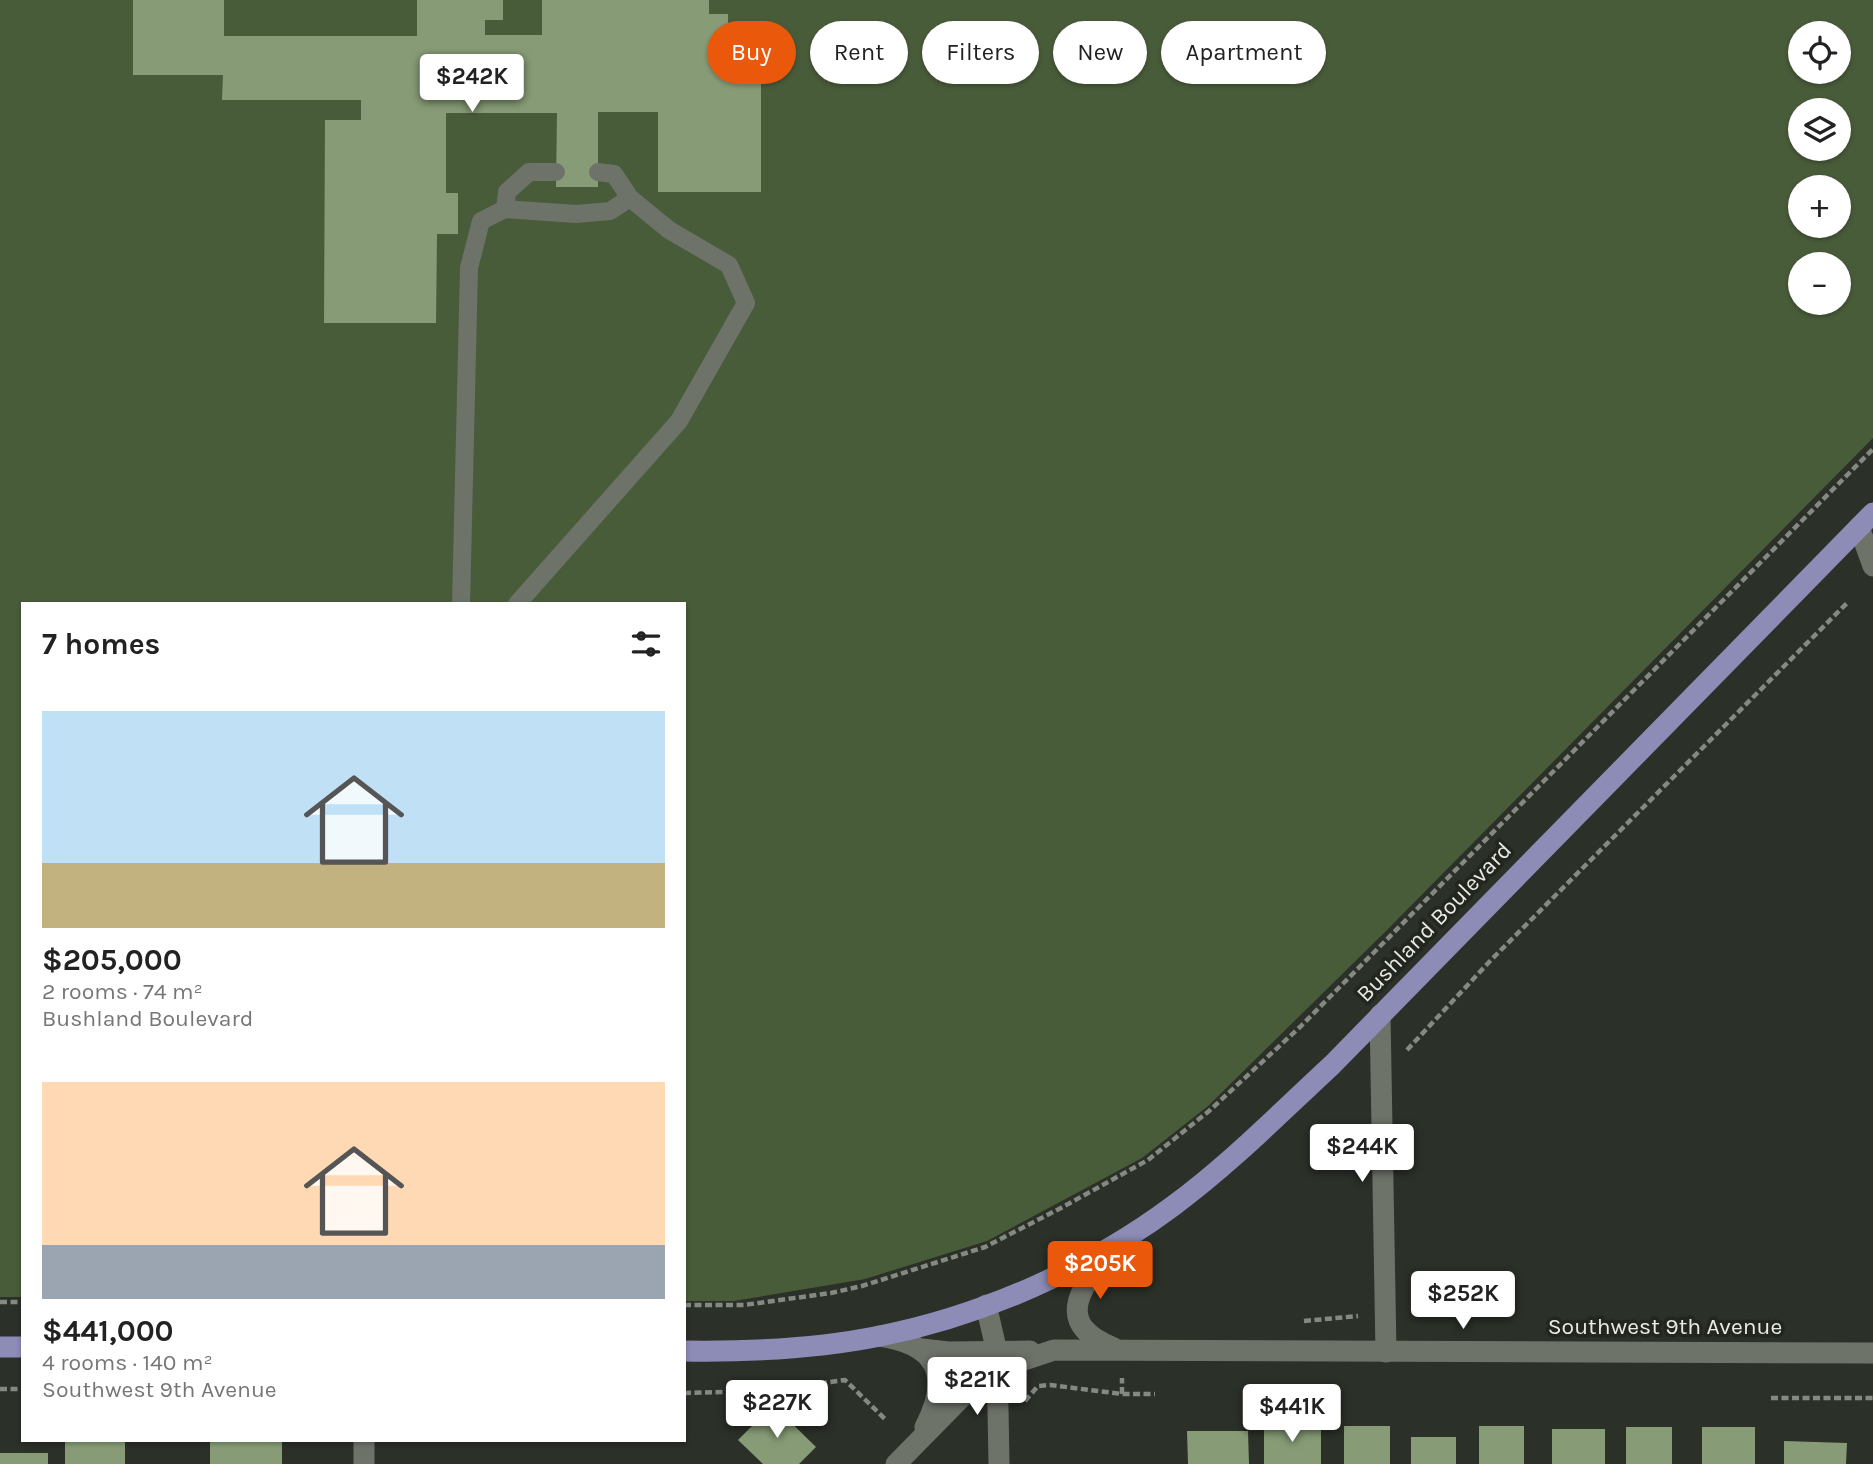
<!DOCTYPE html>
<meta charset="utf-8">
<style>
body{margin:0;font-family:Karla,sans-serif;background:#f2f2f2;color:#222;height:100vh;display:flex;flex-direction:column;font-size:26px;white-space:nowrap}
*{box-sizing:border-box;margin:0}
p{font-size:23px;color:#767676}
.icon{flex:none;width:38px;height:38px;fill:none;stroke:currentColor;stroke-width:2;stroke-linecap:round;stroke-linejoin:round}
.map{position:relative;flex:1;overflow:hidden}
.drawer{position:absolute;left:21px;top:602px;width:665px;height:840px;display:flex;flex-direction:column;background:#fff;border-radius:0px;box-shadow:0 2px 5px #0004}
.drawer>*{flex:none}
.banner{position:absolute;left:707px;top:21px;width:665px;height:63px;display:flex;gap:14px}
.controls{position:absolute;left:1788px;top:21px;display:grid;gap:14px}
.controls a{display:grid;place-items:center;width:63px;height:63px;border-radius:50%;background:#fff;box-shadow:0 2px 5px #0004;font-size:35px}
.price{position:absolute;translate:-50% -60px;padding:0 16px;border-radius:7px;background:#fff;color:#222;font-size:23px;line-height:46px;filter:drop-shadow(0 2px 4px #0008)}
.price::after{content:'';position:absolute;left:50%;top:42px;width:21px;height:16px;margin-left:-10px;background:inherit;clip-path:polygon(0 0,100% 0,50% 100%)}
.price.selected{background:#ea580c;color:#fff}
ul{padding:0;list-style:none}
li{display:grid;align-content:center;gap:14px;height:371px;padding:0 21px}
li span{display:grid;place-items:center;height:217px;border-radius:0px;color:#555}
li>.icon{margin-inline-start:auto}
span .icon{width:126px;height:126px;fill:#fffc;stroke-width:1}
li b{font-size:30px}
h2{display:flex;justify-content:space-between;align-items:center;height:84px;padding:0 21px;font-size:30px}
.pill{padding:0 24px;border-radius:32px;background:#fff;box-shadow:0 2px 5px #0004;font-size:24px;line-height:63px}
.pill.selected{background:#ea580c;color:#fff}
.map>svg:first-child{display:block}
</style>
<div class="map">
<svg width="1873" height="1464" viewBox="0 0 1873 1464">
<rect width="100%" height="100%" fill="#2b3028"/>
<!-- green -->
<path fill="#495c3a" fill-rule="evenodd" d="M0,0H1873V438L1386,931L1208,1106L1142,1158L987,1241L865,1279L734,1301H684V604H23V1297H0ZM1801,33H1839V72H1801ZM1801,110H1839V149H1801ZM1801,187H1839V226H1801ZM1801,264H1839V303H1801Z"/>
<!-- building -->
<path fill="#879c76" d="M133,0H224V36H417V0H503V20H485V35H542V0H709V14H728V57H761V192H658V112H598V187H556L557,113H446V193H458V234H437L436,323H324L325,120H361V100H222L223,75H133Z
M773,1405L816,1447L799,1464H763L738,1440Z
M1264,1424H1321V1464H1264Z
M1344,1426H1390V1464H1344Z
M1479,1426H1524V1464H1479Z
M1626,1427H1672V1464H1626Z
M1702,1427H1755V1464H1702Z
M1552,1429H1605V1464H1552Z
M1187,1431H1248L1249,1464H1188Z
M1411,1437H1456V1464H1411Z
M65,1440H125V1464H65Z
M210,1440H282V1464H210Z
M1784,1441L1847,1443L1846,1464H1784Z
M0,1453H48V1464H0Z"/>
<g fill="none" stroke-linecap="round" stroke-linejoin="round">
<!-- path -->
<path stroke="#848982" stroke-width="4.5" stroke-dasharray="7 3.5" stroke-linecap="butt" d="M1407,1050L1491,960L1848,602
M0,1302H23
M684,1305H744L831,1293L862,1286L985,1247L1059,1209L1148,1160L1209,1111L1300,1027L1873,449
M1304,1321L1358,1316
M0,1389H23
M684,1393L765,1391L845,1380L885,1419
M1122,1394V1378
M1771,1398H1873
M1025,1401L1038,1386L1050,1385L1122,1394H1155"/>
<!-- lane -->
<path stroke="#6e736a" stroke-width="18" d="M505,209L507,192L529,172H556
M461,604L469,268L481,221L505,209L576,214L610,211L630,198L614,174L598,172
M517,604L679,421L746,303L729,265L669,230L630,198"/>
<!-- street -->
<path stroke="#6e736a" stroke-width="21" d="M1859,527L1873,566
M1380,1015L1386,1352
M986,1305L997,1352L999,1464
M364,1440V1464"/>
<!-- secondary -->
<path stroke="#6e736a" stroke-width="21" d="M1111,1248C1082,1287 1051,1323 1114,1348
M879,1336C937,1344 952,1375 925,1427
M922,1349L948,1352L1030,1351
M896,1464L962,1397L997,1369L1054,1350L1873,1353"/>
<!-- primary -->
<path stroke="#8c8cb7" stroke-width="21" d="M0,1347H23
M684,1351C749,1352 816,1349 880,1336C982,1316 1090,1268 1173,1206C1230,1164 1280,1113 1332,1065L1873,513"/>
</g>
<g text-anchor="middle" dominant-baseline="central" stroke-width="7" stroke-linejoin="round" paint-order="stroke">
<!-- street labels -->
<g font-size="23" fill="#e8ece6" stroke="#22261f">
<text transform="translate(1434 922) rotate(-46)">Bushland Boulevard</text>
<text x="1665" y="1326">Southwest 9th Avenue</text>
</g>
</g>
</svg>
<div class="controls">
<a><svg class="icon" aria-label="locate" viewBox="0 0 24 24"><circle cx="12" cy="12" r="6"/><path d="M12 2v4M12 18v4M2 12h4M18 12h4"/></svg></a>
<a><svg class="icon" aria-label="layers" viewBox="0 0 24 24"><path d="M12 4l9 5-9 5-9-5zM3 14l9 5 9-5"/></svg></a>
<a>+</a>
<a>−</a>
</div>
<b class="price" style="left:472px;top:114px">$242K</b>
<b class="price" style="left:1362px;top:1184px">$244K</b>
<b class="price selected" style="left:1100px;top:1301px">$205K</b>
<b class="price" style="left:1463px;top:1331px">$252K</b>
<b class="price" style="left:977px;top:1417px">$221K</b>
<b class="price" style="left:777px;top:1440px">$227K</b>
<b class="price" style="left:1292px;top:1444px">$441K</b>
<div class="banner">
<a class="pill selected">Buy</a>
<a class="pill">Rent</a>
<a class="pill">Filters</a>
<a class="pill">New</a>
<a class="pill">Apartment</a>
</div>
<section class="drawer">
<h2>7 homes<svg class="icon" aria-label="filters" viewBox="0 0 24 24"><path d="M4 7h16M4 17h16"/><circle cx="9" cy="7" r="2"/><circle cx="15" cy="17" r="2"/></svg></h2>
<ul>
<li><span style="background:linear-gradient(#bfe0f5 70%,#c2b280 0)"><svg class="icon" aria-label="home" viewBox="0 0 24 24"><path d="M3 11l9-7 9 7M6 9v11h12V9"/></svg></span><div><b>$205,000</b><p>2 rooms · 74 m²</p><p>Bushland Boulevard</p></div></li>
<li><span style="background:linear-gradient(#ffd9b3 75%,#9aa5b1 0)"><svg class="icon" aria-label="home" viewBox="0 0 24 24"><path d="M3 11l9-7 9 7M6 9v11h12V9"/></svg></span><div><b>$441,000</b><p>4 rooms · 140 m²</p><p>Southwest 9th Avenue</p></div></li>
</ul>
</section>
</div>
